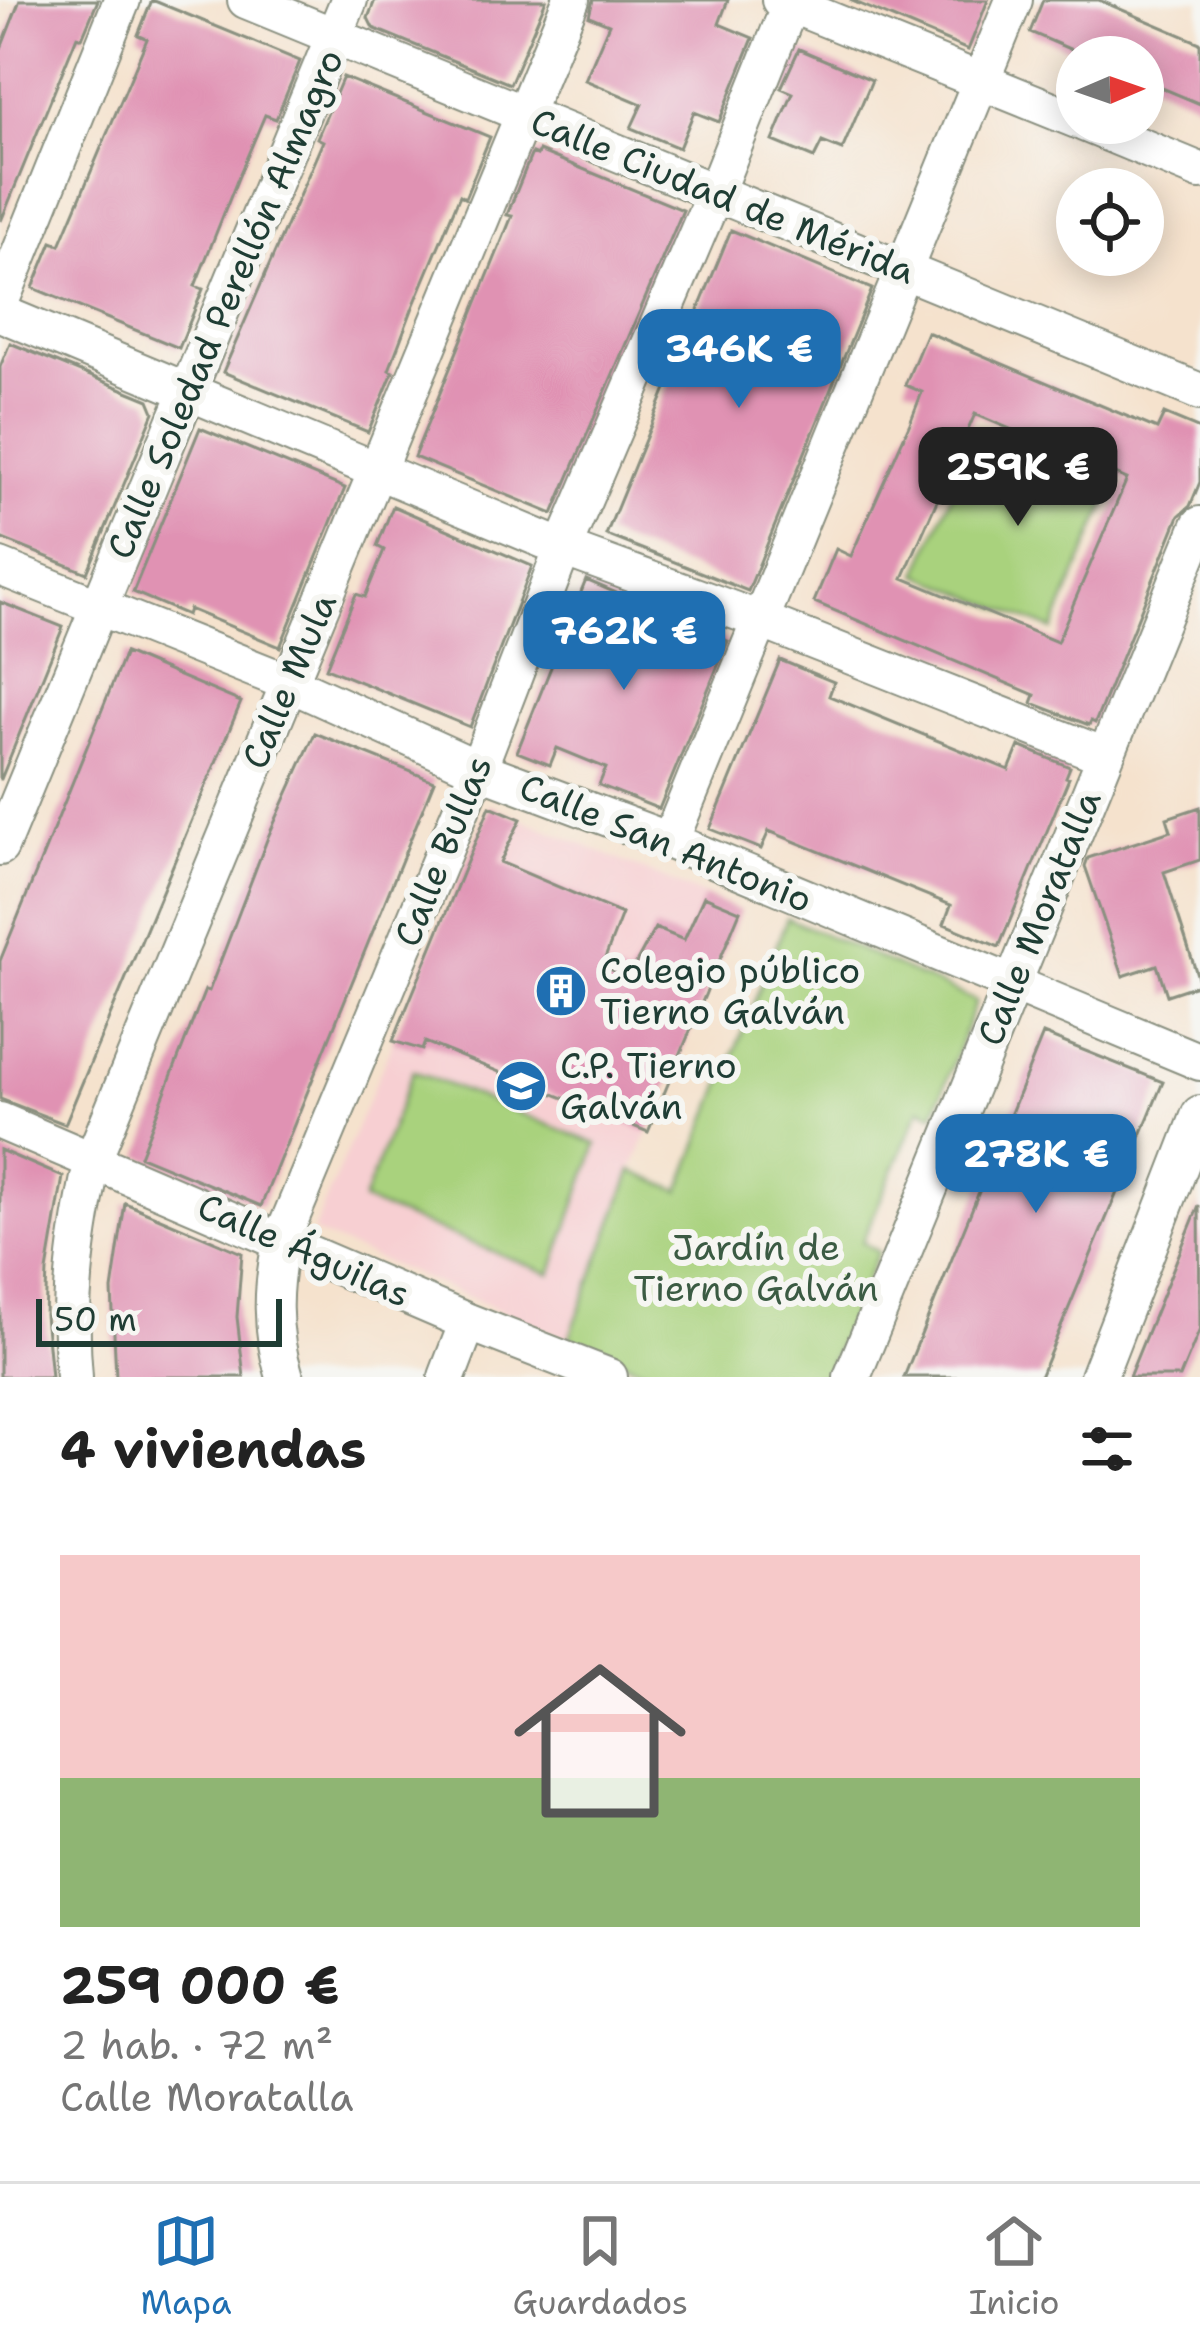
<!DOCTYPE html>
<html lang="es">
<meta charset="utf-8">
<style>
body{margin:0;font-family:"Shantell Sans",sans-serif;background:#f2f2f2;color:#222;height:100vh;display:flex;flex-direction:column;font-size:45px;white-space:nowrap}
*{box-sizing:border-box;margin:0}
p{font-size:39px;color:#767676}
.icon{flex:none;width:66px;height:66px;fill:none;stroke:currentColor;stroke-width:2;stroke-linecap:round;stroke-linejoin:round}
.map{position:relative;height:1377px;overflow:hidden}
.side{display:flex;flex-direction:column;background:#fff;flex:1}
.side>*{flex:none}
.needle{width:78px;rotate:88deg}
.buttons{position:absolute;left:1056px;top:36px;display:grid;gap:24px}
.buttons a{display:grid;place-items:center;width:108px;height:108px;border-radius:50%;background:#fff;box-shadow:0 6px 30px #0003;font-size:60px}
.scale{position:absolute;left:36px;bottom:30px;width:246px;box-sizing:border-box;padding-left:12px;border:6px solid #1f3d34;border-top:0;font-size:33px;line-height:42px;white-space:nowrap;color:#1f3d34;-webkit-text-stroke:9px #f6f6f2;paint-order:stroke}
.price{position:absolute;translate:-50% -102px;padding:0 27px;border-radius:24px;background:#1f6fb2;color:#fff;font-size:39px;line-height:78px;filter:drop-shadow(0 3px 6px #0008)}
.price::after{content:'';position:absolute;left:50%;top:72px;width:36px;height:27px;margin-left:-18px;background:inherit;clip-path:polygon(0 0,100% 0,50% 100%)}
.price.selected{background:#222;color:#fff}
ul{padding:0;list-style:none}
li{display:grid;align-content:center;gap:24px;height:636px;padding:0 60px}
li+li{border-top:3px solid #e0e0e0}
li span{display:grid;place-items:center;height:372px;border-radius:0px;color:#555}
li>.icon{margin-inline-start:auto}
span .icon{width:216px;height:216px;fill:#fffc;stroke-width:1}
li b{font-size:51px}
h2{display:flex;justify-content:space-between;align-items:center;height:144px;padding:0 60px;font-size:51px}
.dock{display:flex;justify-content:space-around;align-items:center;height:168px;border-top:3px solid #e0e0e0;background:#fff;font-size:33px;color:#767676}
.dock a{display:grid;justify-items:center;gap:6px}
.dock .selected{color:#1f6fb2}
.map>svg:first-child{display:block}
</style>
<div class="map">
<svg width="1200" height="1377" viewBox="0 0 1200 1377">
<rect width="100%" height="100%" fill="#f6f6f2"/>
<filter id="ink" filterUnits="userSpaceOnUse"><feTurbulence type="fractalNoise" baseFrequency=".00833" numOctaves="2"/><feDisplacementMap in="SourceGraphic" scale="24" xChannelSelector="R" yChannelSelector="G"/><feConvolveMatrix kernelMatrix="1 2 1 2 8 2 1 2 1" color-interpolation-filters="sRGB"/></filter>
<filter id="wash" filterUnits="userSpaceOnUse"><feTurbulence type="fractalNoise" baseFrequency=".004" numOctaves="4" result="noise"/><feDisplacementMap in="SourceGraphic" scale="48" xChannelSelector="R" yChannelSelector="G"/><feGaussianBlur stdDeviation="2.7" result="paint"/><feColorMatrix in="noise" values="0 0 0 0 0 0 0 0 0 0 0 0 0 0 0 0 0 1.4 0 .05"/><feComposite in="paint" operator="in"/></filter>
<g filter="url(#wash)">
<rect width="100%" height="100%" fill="#f5e2cd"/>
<!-- built -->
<path fill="#f7cfd2" d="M491,806L740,911L632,1171L569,1339L313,1232Z"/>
<!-- green -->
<path fill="#a9d27d" stroke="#648858" stroke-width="3" d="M979,429L1114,484L1053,630L918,574Z
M787,918L976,1001L934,1114L920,1108L862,1242L878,1252L825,1377H662L569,1339L632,1171L680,1191Z
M413,1071L597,1144L551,1274L363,1201Z"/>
<g id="blocks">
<!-- building -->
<path fill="#e092b3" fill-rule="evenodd" d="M20,0H98L82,38L77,36L1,221L0,51Z
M152,0L300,61L276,119L265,115L238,178L195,286L203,289L179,348L33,288L52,242L60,245L147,39L138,35Z
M375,0H546L510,84L373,28L368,18Z
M593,0H728L719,24L753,38L719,122L694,112L679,148L631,128L642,104L585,80L609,24L589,16Z
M850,0H988L968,50Z
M1043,0H1099L1200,43V104L1143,80V57H1088L1030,32Z
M799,49L872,80L842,150L822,142L814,158L773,141L793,93L781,88Z
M343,77L490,137L465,198L460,195L413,307L389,370L393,372L368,432L223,372L323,141L317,138Z
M539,151L683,210L553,514L414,457L512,216L507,215L532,153L537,155Z
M731,230L872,289L748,591L606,535Z
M927,332L1157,429L1164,414L1200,429V482L1190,506L1179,516L1095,723L1091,721L1089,725L1032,703L1035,695L814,602L836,549L851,556L910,423L922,392L905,385ZM975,414L1127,479L1057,642L903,578Z
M10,343L149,400L154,412L87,573L0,538V367Z
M200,428L345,488L280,647L189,609L187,615L133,592Z
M393,506L532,566L470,727L326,668L356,594L365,597L384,550L377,546Z
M586,580L728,641L659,809L599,785L606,768L557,748L550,765L517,752Z
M0,602L63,627L1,779H0Z
M125,653L241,702L65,1124L0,1099V961Z
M780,660L834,682L829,696L1009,770L1019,746L1070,767L1066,777L1069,778L999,947L944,924L951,905L769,831L761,849L710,829Z
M315,733L434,781L261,1206L140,1156L205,990L209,991L268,837Z
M490,806L521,819L500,862L622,914L602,966L628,978L655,928L684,940L704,896L740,911L648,1132L425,1042L422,1050L393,1041Z
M1200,807V860L1164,872L1200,984L1167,995L1157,965L1123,976L1085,866L1088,858L1171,831L1167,818Z
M1043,1034L1163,1082L1040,1377H904Z
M0,1150L63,1177L47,1271L45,1315L51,1377H0Z
M125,1203L242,1253L237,1317L244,1377H116L112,1290Z
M1199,1205L1200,1329L1180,1377H1129Z"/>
</g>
</g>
<g filter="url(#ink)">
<use href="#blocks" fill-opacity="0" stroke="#8a9080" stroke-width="3"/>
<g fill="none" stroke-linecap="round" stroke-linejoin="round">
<!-- minor casing -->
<g stroke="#8a9080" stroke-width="40">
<path id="minor" d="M246,0L1200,392
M780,0L1077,120
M1084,123L1200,171
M0,303L122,0
M0,313L563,548L763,621L1105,756
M0,567L287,682L478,769L670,841L1200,1062
M670,841L1014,0
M0,847L349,0
M0,1121L468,1322L609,1377
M74,1377C67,1302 77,1232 93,1159L571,0
M285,1377C270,1330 271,1287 282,1239L478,769L563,548L716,190L792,0
M447,1377L468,1322
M852,1377L1200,525
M1098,1377L1200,1114"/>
</g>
<!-- minor -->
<use href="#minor" stroke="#fff" stroke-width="36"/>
</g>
</g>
<!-- icons -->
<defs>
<g id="building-disc" transform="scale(2.7)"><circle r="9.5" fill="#1f6fb2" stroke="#f6f6f2"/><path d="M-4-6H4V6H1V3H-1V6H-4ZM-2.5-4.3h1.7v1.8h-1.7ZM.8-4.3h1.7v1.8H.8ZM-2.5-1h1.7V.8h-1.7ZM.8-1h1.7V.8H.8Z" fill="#fff"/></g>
<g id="school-disc" transform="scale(2.7)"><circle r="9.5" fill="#1f6fb2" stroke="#f6f6f2"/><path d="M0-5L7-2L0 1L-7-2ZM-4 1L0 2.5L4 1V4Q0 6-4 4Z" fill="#fff"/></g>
</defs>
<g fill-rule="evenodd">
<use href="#building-disc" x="561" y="991"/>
<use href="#school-disc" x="521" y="1086"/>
</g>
<g text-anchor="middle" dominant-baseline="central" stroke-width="12" stroke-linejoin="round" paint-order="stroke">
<!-- street labels -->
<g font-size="36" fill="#1f3d34" stroke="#f6f6f2">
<text transform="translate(723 196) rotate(22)">Calle Ciudad de Mérida</text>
<text transform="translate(225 304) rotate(-67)">Calle Soledad Perellón Almagro</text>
<text transform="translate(289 681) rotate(-67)">Calle Mula</text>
<text transform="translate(666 843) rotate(22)">Calle San Antonio</text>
<text transform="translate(443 851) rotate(-68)">Calle Bullas</text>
<text transform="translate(1039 918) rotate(-68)">Calle Moratalla</text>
<text transform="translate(304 1250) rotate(24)">Calle Águilas</text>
</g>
<!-- poi labels -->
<g font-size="36" fill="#1f3d34" stroke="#f6f6f2" text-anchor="start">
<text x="600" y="970">Colegio público<tspan x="600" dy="41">Tierno Galván</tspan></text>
<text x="560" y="1065">C.P. Tierno<tspan x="560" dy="41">Galván</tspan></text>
</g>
<!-- park labels -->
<g font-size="36" fill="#3b5b43" stroke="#f6f6f2">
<text x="756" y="1247">Jardín de<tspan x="756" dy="41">Tierno Galván</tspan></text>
</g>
</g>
</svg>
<div class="buttons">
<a><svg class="needle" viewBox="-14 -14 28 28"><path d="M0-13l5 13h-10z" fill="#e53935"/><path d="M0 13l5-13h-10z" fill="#767676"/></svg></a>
<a><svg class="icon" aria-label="locate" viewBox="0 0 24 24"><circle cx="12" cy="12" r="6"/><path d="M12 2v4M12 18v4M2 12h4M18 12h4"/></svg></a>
</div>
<div class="scale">50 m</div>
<b class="price" style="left:739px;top:411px">346K €</b>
<b class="price selected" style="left:1018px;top:529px">259K €</b>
<b class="price" style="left:624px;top:693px">762K €</b>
<b class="price" style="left:1036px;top:1216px">278K €</b>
</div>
<section class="side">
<h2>4 viviendas<svg class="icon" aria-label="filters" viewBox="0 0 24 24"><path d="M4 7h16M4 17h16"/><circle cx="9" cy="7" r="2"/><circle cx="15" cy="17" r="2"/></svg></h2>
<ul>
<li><span style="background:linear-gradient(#f6c9c9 60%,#8fb573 0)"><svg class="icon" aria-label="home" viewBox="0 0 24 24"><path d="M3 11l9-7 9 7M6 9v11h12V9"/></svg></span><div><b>259 000 €</b><p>2 hab. · 72 m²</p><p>Calle Moratalla</p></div></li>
</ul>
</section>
<nav class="dock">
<a class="selected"><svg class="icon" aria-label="map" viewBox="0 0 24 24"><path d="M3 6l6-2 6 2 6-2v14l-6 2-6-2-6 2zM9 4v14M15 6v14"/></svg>Mapa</a>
<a><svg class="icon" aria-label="saved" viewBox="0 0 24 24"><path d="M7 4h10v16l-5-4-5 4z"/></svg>Guardados</a>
<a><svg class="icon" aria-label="home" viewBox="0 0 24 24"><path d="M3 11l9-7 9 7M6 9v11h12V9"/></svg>Inicio</a>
</nav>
